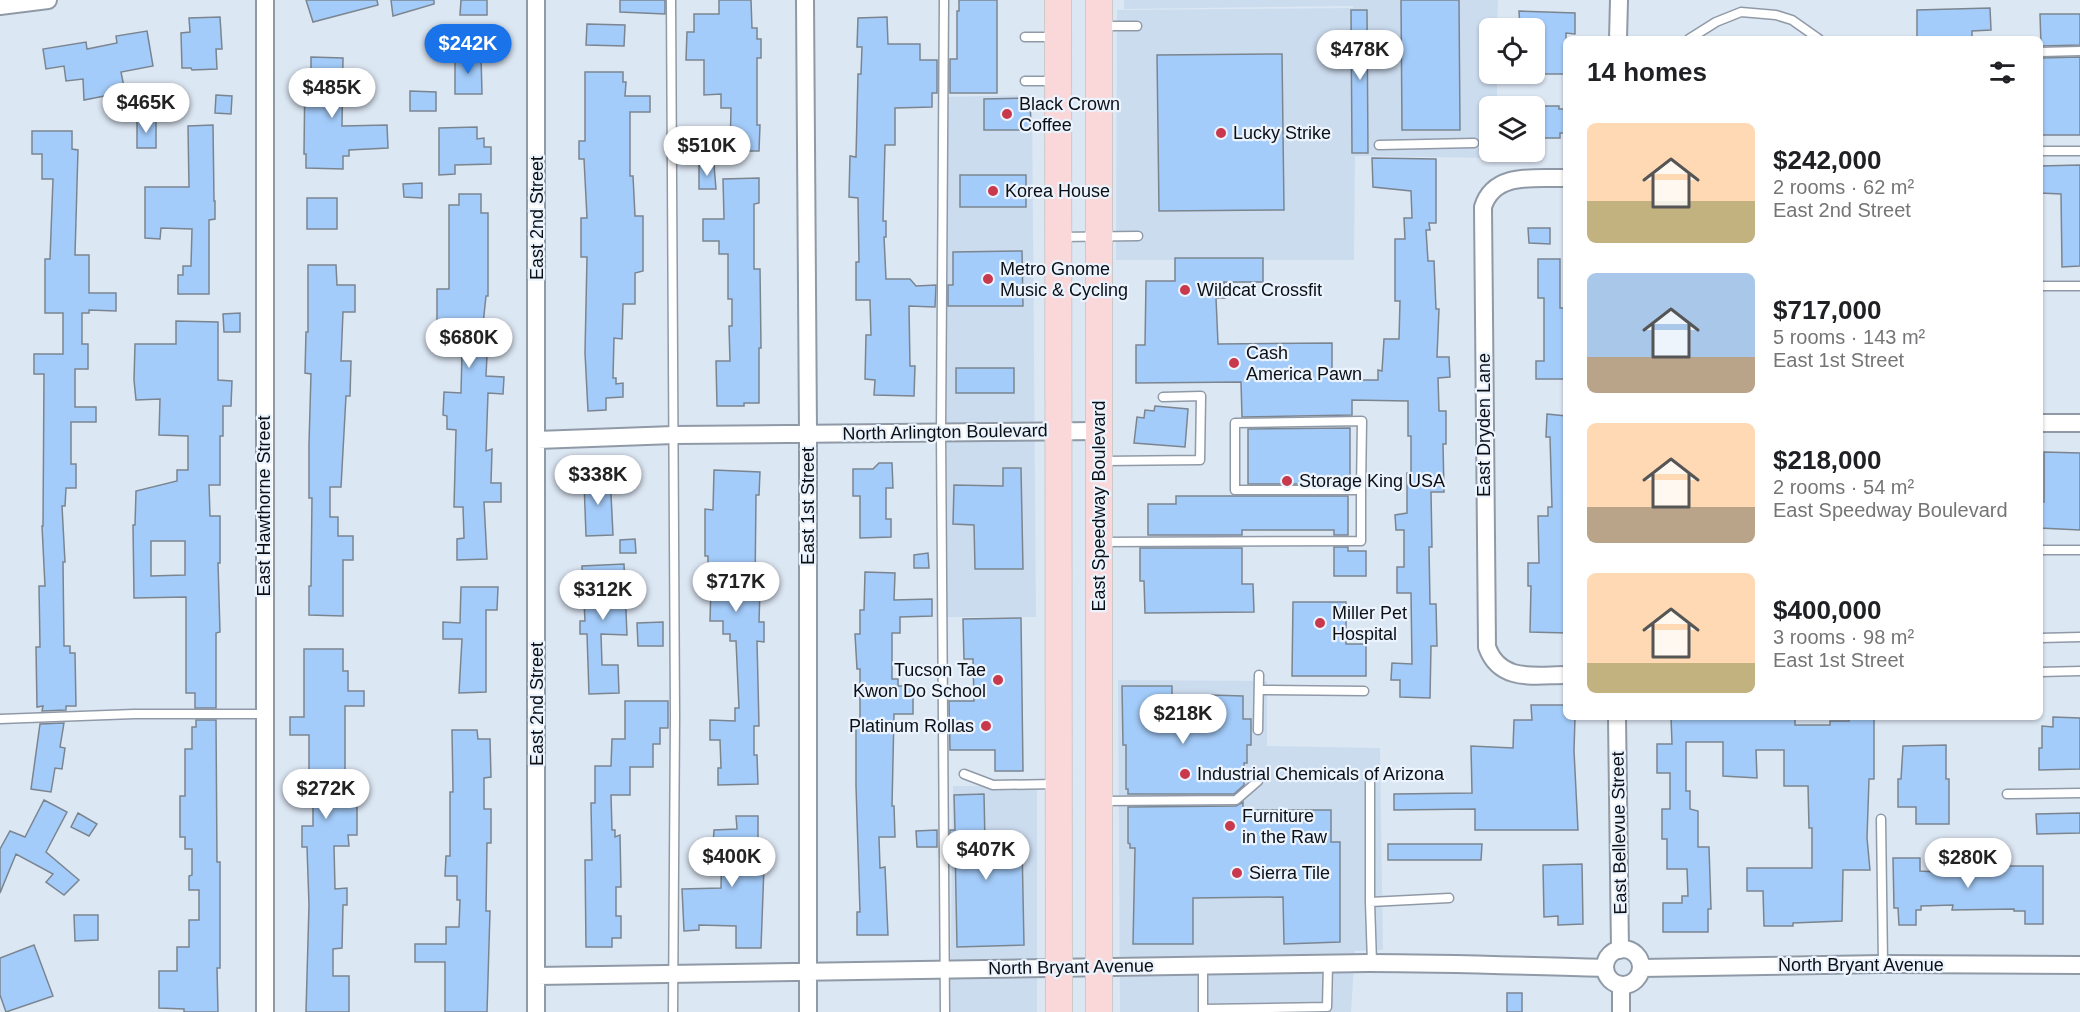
<!DOCTYPE html>
<meta charset="utf-8">
<style>
body{margin:0;font-family:Arial,sans-serif;background:#f6f6f6;color:#202124;height:100vh;display:flex;flex-direction:column;font-size:22px;white-space:nowrap}
*{box-sizing:border-box;margin:0}
p{font-size:20px;color:#757577}
.icon{flex:none;width:33px;height:33px;fill:none;stroke:currentColor;stroke-width:2;stroke-linecap:round;stroke-linejoin:round}
.map{position:relative;flex:1;overflow:hidden}
.panel{position:absolute;left:1563px;top:36px;width:480px;height:684px;display:flex;flex-direction:column;background:#fff;border-radius:9px;box-shadow:0 2px 4px #0004}
.panel>*{flex:none}
.tools{position:absolute;left:1479px;top:18px;display:grid;gap:12px}
.tools a{display:grid;place-items:center;width:66px;height:66px;border-radius:9px;background:#fff;box-shadow:0 2px 4px #0004;font-size:30px}
.price{position:absolute;translate:-50% -51px;padding:0 14px;border-radius:21px;background:#fff;color:#222;font-size:20px;line-height:39px;filter:drop-shadow(0 2px 3px #0008)}
.price::after{content:'';position:absolute;left:50%;top:36px;width:18px;height:14px;margin-left:-9px;background:inherit;clip-path:polygon(0 0,100% 0,50% 100%)}
.price.selected{background:#1a73e8;color:#fff}
ul{padding:0;list-style:none}
li{display:flex;align-items:center;gap:18px;height:150px;padding:0 24px}
li span{display:grid;place-items:center;flex:none;width:168px;height:120px;border-radius:9px;color:#555}
li>.icon{margin-inline-start:auto}
span .icon{width:72px;height:72px;fill:#fffc;stroke-width:1}
li b{font-size:26px}
h2{display:flex;justify-content:space-between;align-items:center;height:72px;padding:0 24px;font-size:26px}
.map>svg:first-child{display:block}
</style>
<div class="map">
<svg width="2080" height="1012" viewBox="0 0 2080 1012">
<rect width="100%" height="100%" fill="#dce7f4"/>
<!-- built -->
<path fill="#ccdcef" d="M1124,0H1498L1497,28H1490V74H1497V106H1490V152H1496V158L1355,156L1354,260H1116L1117,10L1353,8V6L1124,9Z
M1032,95L1036,617H947L946,97Z
M1118,680L1267,681V746L1380,748L1383,950L1355,951L1351,1012H1120Z
M953,786H1037V1012H950Z"/>
<!-- building -->
<path fill="#a4ccfa" stroke="#7b8590" stroke-width="1.5" fill-rule="evenodd" d="M306,0H377L378,5L313,22Z
M391,0H434V4L393,16Z
M461,0H487V15H460Z
M620,0H665V14L620,12Z
M719,0H751L752,28H757V39H761V58H757V125H760L759,151H730L731,108H721V94L704,95V60H686L687,32H694V14H719Z
M959,0H997V93H950V59H957V11H959Z
M1401,0H1459L1460,130H1402Z
M1990,8L1991,30L1972,31V39H1917V10Z
M1351,10H1367L1368,153H1352Z
M1519,11L1575,13V34L1566,33V74H1535L1534,28H1520Z
M2040,14H2080V45L2041,46Z
M220,17L222,49H216L217,69L192,70L191,68H182L181,33L190,32L189,18Z
M887,17L888,44H920V60H937V93H932V107L895,108V145H885L883,221H886V237H884L886,279H910L916,286L936,285L935,307L909,306L910,366H915L914,396L874,395L875,380L865,379L866,335H871L870,300H856V262H859L858,198L849,197L850,156L856,157L858,74H861L862,47H857L858,18Z
M587,24L625,25L624,46L586,45Z
M147,31L153,66L121,72L125,92L84,100L83,79L66,81L64,66L46,69L43,49L86,42L87,49L117,43L116,36Z
M1282,54L1284,210L1159,211L1157,55Z
M455,55H481L482,94H455Z
M311,57L343,58L342,126L387,125L388,148L349,150V156H343V169L306,168V154H304L305,69H311Z
M2080,57V135H2040L2041,58Z
M585,72H623V82H626L625,96H650V112H630V176H633L635,216H643V271L635,273V304H623L622,339L614,338L613,378H616V384L623,383V397L606,398V410L588,411L585,353L587,257H581V218H587L584,159H579V141H585Z
M410,91L436,92V111H410Z
M216,95L232,96L231,114L215,113Z
M1030,98L1031,130H984V99Z
M1536,106H1559V109H1565L1566,133H1560V138H1537Z
M137,120H156V148H137Z
M213,125L214,201H215V219L209,220V294H178V275H183V266H191L192,229L161,228L160,239L145,238V187H189L188,126Z
M477,127V139L484,138V147H491V164L455,165V174L439,175V128Z
M32,131H72V149L78,150L75,255H89V293H116V311L89,310V313H82V344H88V369H75V407H96V422H71V464H76V488H66L65,506H62L65,562H63L64,646H70V653H75L76,706H66V710L42,711L43,706L37,707L36,647H40L39,586H45L42,526H43L44,374H34V354H63V313H45V259H50L53,179H42V154H32Z
M1372,158L1436,159V223H1429L1430,230H1426L1428,261H1434L1436,309H1439L1437,357H1449L1450,377L1438,378L1439,411H1446V444H1443L1444,492H1431L1432,547H1429L1430,604H1436L1437,646H1431L1430,698L1400,697V680H1391L1392,663L1412,664L1411,593H1397V567H1404V530H1396L1395,515L1407,513V473H1411V436H1408V401L1352,400V415L1242,417L1241,382L1136,383V345H1145L1146,281H1175V258H1263V282H1224L1225,298H1216L1218,344L1332,343V380H1378V370L1382,371L1384,339H1399L1400,301H1395V239H1405L1404,218H1412L1411,191L1373,187Z
M699,165H714L716,189H699Z
M2080,165V266L2062,267L2061,194L2040,193V166Z
M960,175H1026V207H960Z
M759,178V203L754,204V269H760L761,348H759V403H744V406H717L716,361H730L729,326H732V299H728V254H719V241H703V219H724L723,179Z
M422,183V198L404,197L403,184Z
M459,194H481V213H488V296H486L482,334H488L486,376L504,377L503,394L488,393L486,451L492,449L491,483H501V502H484L487,559L457,560V539L464,538L463,507H454L456,430L447,429V416L443,415L444,392L461,393L462,353H449L450,339H437V289H449V205H459Z
M307,198H337V229H307Z
M1528,228H1550V244L1529,243Z
M1022,251L1023,306H948V285H953V252Z
M1538,259H1560V308H1566V379H1536V361H1544V298H1538Z
M308,265H336L337,285H355V312H343L341,361H351L350,396H346L341,487H330V517H338V536H353V560H343V616L309,615V586H311L312,498H309V444L311,374L305,373L306,332H308Z
M240,313V332H224L223,314Z
M176,321L218,322V380L232,381L231,406H223V436H220V485H209L210,516H220V563H218L220,632L216,633V708H195V693H186V597L134,598L133,525H135L136,491L177,481V470H188V436L159,435L160,399L136,400L134,380L135,344H176ZM151,541H185V575L151,576Z
M956,368H1014V393H956Z
M1155,406L1188,409L1185,447L1134,443L1137,417L1144,418L1145,410L1154,411Z
M1547,414L1566,416V633L1530,632L1531,586H1528V563H1539L1538,516H1548V507H1552L1550,437H1546Z
M1350,428V479H1348V484H1248V429Z
M2044,452L2080,453V530L2040,528V502H2044Z
M612,462H628L629,480L612,481Z
M879,463H892L893,488H886V519H891V537L860,538V496H853V469H873Z
M1003,468H1021L1023,569H975L974,525L953,524L954,485L1003,486Z
M714,470L760,472L759,495H756L755,589H760L759,622H764V642L757,641L759,726H754V755H757L758,784L718,785V768H721L720,740H710V720L735,721V708H739L736,641H730V634H723V621H710L711,585H708V556H705V509L713,510Z
M610,474L613,535L586,536L584,481H588L587,475Z
M1176,496H1348V535H1334V530H1242V535H1148V504H1176Z
M635,539L636,553H620V540Z
M1334,547H1348V551H1366V576H1334Z
M1140,548H1242V584H1253L1254,612L1145,613L1144,581H1140Z
M928,553L929,568H914V555Z
M624,564L627,635L601,634L602,665H618L619,693L589,694L587,634H580V621H585L582,566Z
M865,572L895,573L894,600L932,599V616L900,617V633H892V679H898V686H913V714H894L892,806H894L895,837H879L880,868L885,867L888,935H857V912H860L856,786V719H860V669H857L855,634H860V610H864Z
M461,587H498L497,610H486V692L459,693L462,639H443V622L460,623Z
M1293,602H1346V644H1366V676H1292Z
M1021,618L1023,771H995V750H950L949,701H974L973,659H964L963,619Z
M663,622V646H638L637,623Z
M304,649H343V671H348V691H364V706H345V795L357,794V835H348L349,846H334L335,889L347,888V905H343L342,948L333,949V976H349V1012H306L309,905L307,847H302V826H313V781H309V735H290V717H304Z
M1122,686H1172V718L1209,719L1210,695L1243,696V719H1251V745H1247V763H1244V785L1234,794H1128V789H1126V745H1123Z
M625,701H668V728H660V744H653V767H630V795H611L612,830H615V837L620,835L621,887H616V916H621V938H612V947H586L585,860H592L591,803H595V766H611L612,739H625Z
M1531,705H1566V717H1575L1574,751L1578,830H1475V809L1394,810V794L1472,793L1471,746L1513,748L1514,720H1532Z
M1671,717H1795V725H1830V721H1849V717H1874V779H1869L1867,838L1870,870H1843L1842,921L1793,923V926H1764L1763,891H1747V868H1812V828H1809L1808,786H1784V750H1756L1757,778L1723,776V742H1686V791H1690V809L1698,811V847H1709L1711,909H1708V932H1663V903H1682V896H1688L1687,869H1667V839H1662V809H1670V773H1657V744H1672Z
M2053,717L2080,718V769L2039,770V748H2042V726L2053,727Z
M196,720H216L217,862H220V968H217L218,1012H184V1009L159,1008V971H177V947H189V920H199V890H189V876L192,875V849H185V837H180V796H185V749H192V727H196Z
M64,723L60,747L65,748L62,769L55,768L51,792L31,789L40,724Z
M452,730H477L478,739H490L491,777L484,778V809H491V843H487L486,911H490L487,1012H445V962H415V944H446V927H459L460,900H457V876H445L446,856H450V792H453Z
M1946,745V779H1949V824H1916V807H1898V779H1901L1903,746Z
M984,794L985,843L1022,844L1024,945L957,947L955,846H950V830H955L954,795Z
M44,800L67,812L46,852L79,880L64,895L46,882L53,874L16,854L0,893V849L10,831L25,837Z
M1243,802V810H1331V842H1340V942L1284,944L1283,897L1193,898V944H1133L1135,848H1130V844L1128,843V807L1236,806Z
M78,813L97,824L89,836L71,827Z
M2080,813V833L2037,834L2036,814Z
M736,816H758V866H764L761,948H736V926L699,925V930L684,931L682,889L721,888L722,846H713L714,830L737,829Z
M937,830V847H917L916,831Z
M1388,844H1482L1481,860H1388Z
M1893,858H1920V871L1974,874V863L2006,862V866H2043V924H2025V911H2014V909L1952,910L1953,905L1921,906V910H1916V925H1899L1898,908H1894Z
M1582,864L1583,924L1558,925V916L1544,917L1543,865Z
M74,915H98V940L75,941Z
M34,945L53,996L6,1012L0,995V958Z
M1507,993H1522V1012H1507Z"/>
<g fill="none" stroke-linecap="round" stroke-linejoin="round">
<!-- service casing -->
<g stroke="#909aa7" stroke-width="11">
<path id="service" d="M671,0L675,716L673,1012
M944,0L941,432L945,1012
M1101,26H1137
M1025,37H1055
M1689,39L1716,22L1741,12L1776,15L1792,20L1819,39
M2040,52L2080,51
M1025,81H1055
M1379,145L1474,143
M2040,151H2080
M1060,237L1138,236
M2040,286H2080
M1103,461L1200,460L1201,396L1163,397
M1103,542L1361,541V490H1235V423L1362,421L1361,490
M2040,550H2080
M2040,638L2080,637
M2040,672L2080,671
M1259,690L1364,691
M0,719L134,714H264
M1258,730L1259,675
M964,774L993,785L1055,784
M2007,794L2080,793
M1103,801L1236,800L1258,781
M1881,819L1883,964
M1370,902V776
M1372,963L1370,902L1449,898
M1203,965V1012
M1203,1009L1327,1007L1328,964"/>
</g>
<!-- minor casing -->
<g stroke="#909aa7" stroke-width="20">
<path id="minor" d="M265,0V1012
M805,0L808,433V1012
M0,6L48,0
M1618,39L1619,0
M1566,178C1536,179 1494,171 1483,207L1487,647C1500,683 1535,675 1566,675
M2040,423H2080
M537,440L674,435L1100,431
M1617,717L1620,950
M1605 967a18 18 0 1 1 36 0a18 18 0 1 1-36 0Z
M1641,968L1883,964L2080,965
M536,976C814,974 1091,965 1369,963C1448,963 1526,966 1605,968
M1621,985V1012
M536,1012V0"/>
</g>
<!-- primary casing -->
<g stroke="#cacacb" stroke-width="28">
<path id="primary" d="M1058,0L1059,1012
M1099,0V1012"/>
</g>
<!-- service -->
<use href="#service" stroke="#fff" stroke-width="8"/>
<!-- minor -->
<use href="#minor" stroke="#fff" stroke-width="16"/>
<!-- primary -->
<use href="#primary" stroke="#fad8d9" stroke-width="26"/>
</g>
<!-- markers -->
<g fill="#c9394e" stroke="#ebf4fe" stroke-width="2">
<circle cx="1007" cy="114" r="6"/>
<circle cx="1221" cy="133" r="6"/>
<circle cx="993" cy="191" r="6"/>
<circle cx="988" cy="279" r="6"/>
<circle cx="1185" cy="290" r="6"/>
<circle cx="1234" cy="363" r="6"/>
<circle cx="1287" cy="481" r="6"/>
<circle cx="1320" cy="623" r="6"/>
<circle cx="998" cy="680" r="6"/>
<circle cx="986" cy="726" r="6"/>
<circle cx="1185" cy="774" r="6"/>
<circle cx="1230" cy="826" r="6"/>
<circle cx="1237" cy="873" r="6"/>
</g>
<g text-anchor="middle" dominant-baseline="central" stroke-width="4.5" stroke-linejoin="round" paint-order="stroke">
<!-- poi labels -->
<g font-size="18" fill="#0c0f14" stroke="#ebf4fe" text-anchor="start">
<text x="1019" y="104">Black Crown<tspan x="1019" dy="21">Coffee</tspan></text>
<text x="1233" y="133">Lucky Strike</text>
<text x="1005" y="191">Korea House</text>
<text x="1000" y="269">Metro Gnome<tspan x="1000" dy="21">Music &amp; Cycling</tspan></text>
<text x="1197" y="290">Wildcat Crossfit</text>
<text x="1246" y="353">Cash<tspan x="1246" dy="21">America Pawn</tspan></text>
<text x="1299" y="481">Storage King USA</text>
<text x="1332" y="613">Miller Pet<tspan x="1332" dy="21">Hospital</tspan></text>
<text x="986" y="670" text-anchor="end">Tucson Tae<tspan x="986" dy="21">Kwon Do School</tspan></text>
<text x="974" y="726" text-anchor="end">Platinum Rollas</text>
<text x="1197" y="774">Industrial Chemicals of Arizona</text>
<text x="1242" y="816">Furniture<tspan x="1242" dy="21">in the Raw</tspan></text>
<text x="1249" y="873">Sierra Tile</text>
</g>
<!-- street labels -->
<g font-size="18" fill="#0c0f14" stroke="#ebf4fe">
<text transform="translate(537 218) rotate(-90)">East 2nd Street</text>
<text transform="translate(1484 425) rotate(-90)">East Dryden Lane</text>
<text transform="translate(945 432) rotate(-1)">North Arlington Boulevard</text>
<text transform="translate(264 506) rotate(-90)">East Hawthorne Street</text>
<text transform="translate(808 506) rotate(-90)">East 1st Street</text>
<text transform="translate(1099 506) rotate(-90)">East Speedway Boulevard</text>
<text transform="translate(537 704) rotate(-90)">East 2nd Street</text>
<text transform="translate(1619 833) rotate(-91)">East Bellevue Street</text>
<text x="1861" y="965">North Bryant Avenue</text>
<text transform="translate(1071 967) rotate(-1)">North Bryant Avenue</text>
</g>
</g>
</svg>
<div class="tools">
<a><svg class="icon" aria-label="locate" viewBox="0 0 24 24"><circle cx="12" cy="12" r="6"/><path d="M12 2v4M12 18v4M2 12h4M18 12h4"/></svg></a>
<a><svg class="icon" aria-label="layers" viewBox="0 0 24 24"><path d="M12 4l9 5-9 5-9-5zM3 14l9 5 9-5"/></svg></a>
</div>
<b class="price selected" style="left:468px;top:75px">$242K</b>
<b class="price" style="left:1360px;top:81px">$478K</b>
<b class="price" style="left:332px;top:119px">$485K</b>
<b class="price" style="left:146px;top:134px">$465K</b>
<b class="price" style="left:707px;top:177px">$510K</b>
<b class="price" style="left:469px;top:369px">$680K</b>
<b class="price" style="left:598px;top:506px">$338K</b>
<b class="price" style="left:736px;top:613px">$717K</b>
<b class="price" style="left:603px;top:621px">$312K</b>
<b class="price" style="left:1183px;top:745px">$218K</b>
<b class="price" style="left:326px;top:820px">$272K</b>
<b class="price" style="left:986px;top:881px">$407K</b>
<b class="price" style="left:732px;top:888px">$400K</b>
<b class="price" style="left:1968px;top:889px">$280K</b>
<section class="panel">
<h2>14 homes<svg class="icon" aria-label="filters" viewBox="0 0 24 24"><path d="M4 7h16M4 17h16"/><circle cx="9" cy="7" r="2"/><circle cx="15" cy="17" r="2"/></svg></h2>
<ul>
<li><span style="background:linear-gradient(#ffd9b3 65%,#c2b280 0)"><svg class="icon" aria-label="home" viewBox="0 0 24 24"><path d="M3 11l9-7 9 7M6 9v11h12V9"/></svg></span><div><b>$242,000</b><p>2 rooms · 62 m²</p><p>East 2nd Street</p></div></li>
<li><span style="background:linear-gradient(#a9c7e8 70%,#b9a48a 0)"><svg class="icon" aria-label="home" viewBox="0 0 24 24"><path d="M3 11l9-7 9 7M6 9v11h12V9"/></svg></span><div><b>$717,000</b><p>5 rooms · 143 m²</p><p>East 1st Street</p></div></li>
<li><span style="background:linear-gradient(#ffd9b3 70%,#b9a48a 0)"><svg class="icon" aria-label="home" viewBox="0 0 24 24"><path d="M3 11l9-7 9 7M6 9v11h12V9"/></svg></span><div><b>$218,000</b><p>2 rooms · 54 m²</p><p>East Speedway Boulevard</p></div></li>
<li><span style="background:linear-gradient(#ffd9b3 75%,#c2b280 0)"><svg class="icon" aria-label="home" viewBox="0 0 24 24"><path d="M3 11l9-7 9 7M6 9v11h12V9"/></svg></span><div><b>$400,000</b><p>3 rooms · 98 m²</p><p>East 1st Street</p></div></li>
</ul>
</section>
</div>
